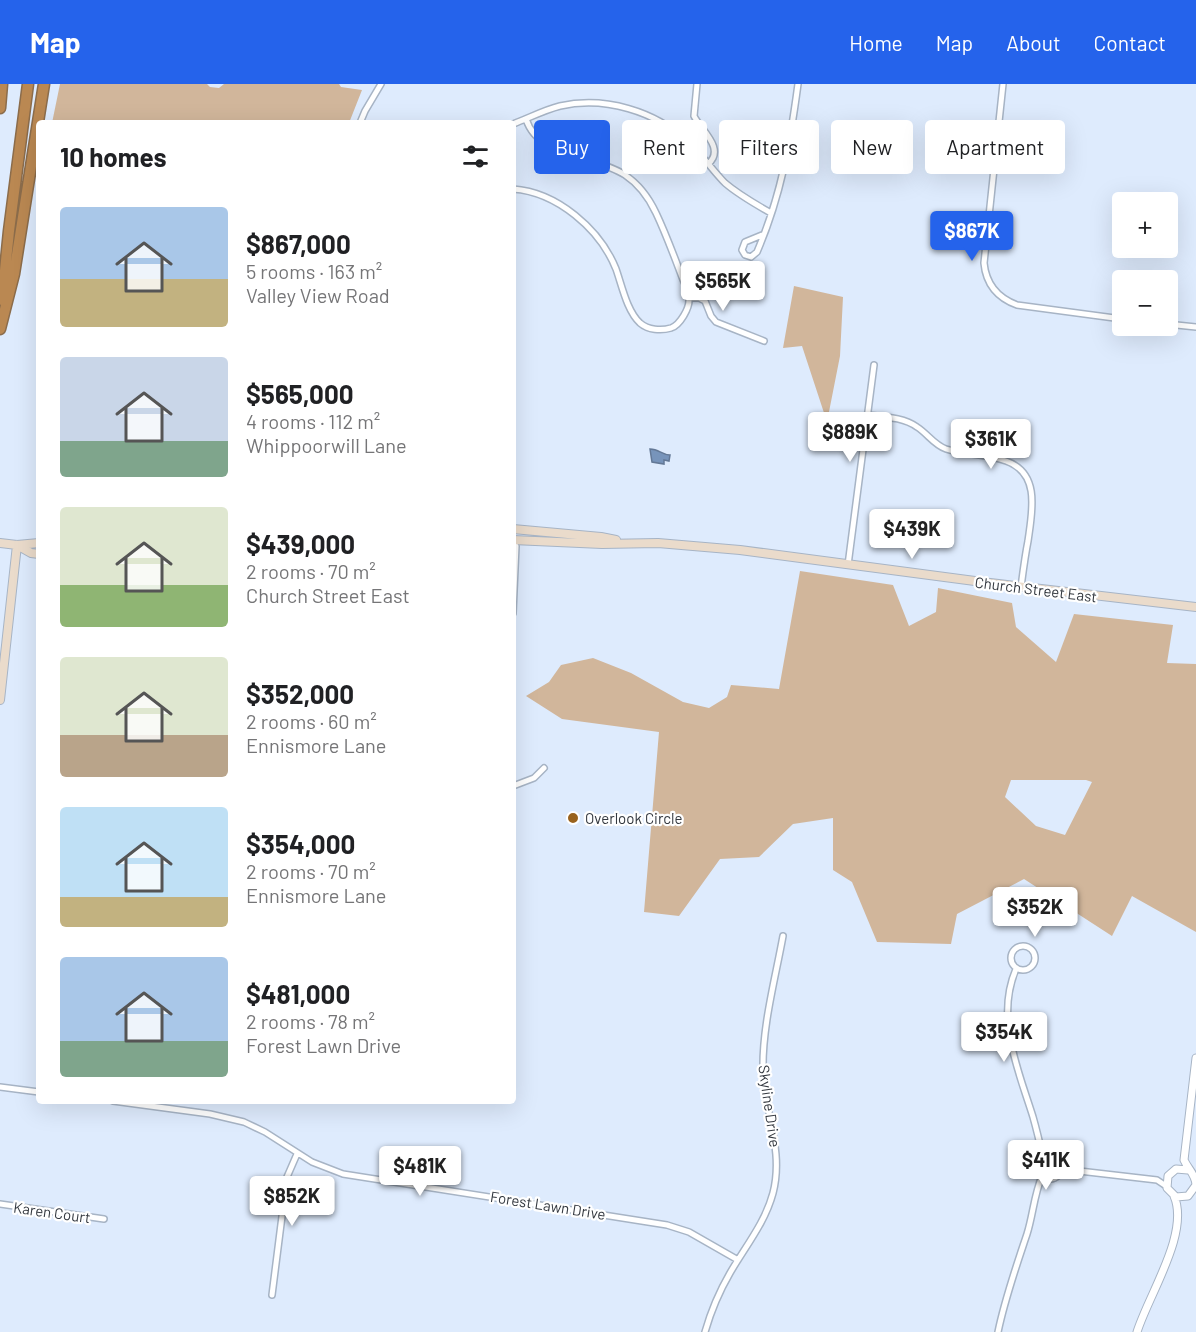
<!DOCTYPE html>
<meta charset="utf-8">
<style>
body{margin:0;font-family:Barlow,sans-serif;background:#f6f6f6;color:#202124;height:100vh;display:flex;flex-direction:column;font-size:22px;white-space:nowrap}
*{box-sizing:border-box;margin:0}
p{font-size:20px;color:#757577}
.icon{flex:none;width:33px;height:33px;fill:none;stroke:currentColor;stroke-width:2;stroke-linecap:round;stroke-linejoin:round}
.map{position:relative;flex:1;overflow:hidden}
.details{position:absolute;left:36px;top:36px;width:480px;height:984px;display:flex;flex-direction:column;background:#fff;border-radius:6px;box-shadow:0 6px 24px #0002}
.details>*{flex:none}
.top-card{position:absolute;left:534px;top:36px;width:570px;height:54px;display:flex;gap:12px}
.tools{position:absolute;left:1112px;top:108px;display:grid;gap:12px}
.tools a{display:grid;place-items:center;width:66px;height:66px;border-radius:6px;background:#fff;box-shadow:0 6px 24px #0002;font-size:30px}
.price{position:absolute;translate:-50% -51px;padding:0 14px;border-radius:6px;background:#fff;color:#222;font-size:20px;line-height:39px;filter:drop-shadow(0 2px 3px #0008)}
.price::after{content:'';position:absolute;left:50%;top:36px;width:18px;height:14px;margin-left:-9px;background:inherit;clip-path:polygon(0 0,100% 0,50% 100%)}
.price.current{background:#2563eb;color:#fff}
ul{padding:0;list-style:none}
li{display:flex;align-items:center;gap:18px;height:150px;padding:0 24px}
li span{display:grid;place-items:center;flex:none;width:168px;height:120px;border-radius:6px;color:#555}
li>.icon{margin-inline-start:auto}
span .icon{width:72px;height:72px;fill:#fffc;stroke-width:1}
li b{font-size:26px}
h2{display:flex;justify-content:space-between;align-items:center;height:72px;padding:0 24px;font-size:26px}
.chip{padding:0 21px;border-radius:6px;background:#fff;box-shadow:0 6px 24px #0002;font-size:21px;line-height:54px}
.chip.current{background:#2563eb;color:#fff}
header{display:flex;align-items:center;gap:36px;box-sizing:border-box;height:84px;padding:0 30px;background:#2563eb;color:#fff}
header strong{font-size:28px}
nav{display:flex;gap:33px;margin-inline-start:auto;font-size:21px}
.map>svg:first-child{display:block}
</style>
<header>
<strong>Map</strong>
<nav><a>Home</a><a>Map</a><a>About</a><a>Contact</a></nav>
</header>
<div class="map">
<svg width="1196" height="1248" viewBox="0 0 1196 1248">
<rect width="100%" height="100%" fill="#deebfd"/>
<!-- green -->
<path fill="#d1b69b" fill-rule="evenodd" d="M60,0H207L210,3L219,4L224,0H339L341,3L362,6L349,39H52Z
M794,202L843,213L840,272L827,338L802,262L783,264Z
M800,487L893,501L909,542L936,528L938,504L1012,519L1016,543L1056,578L1074,530L1173,541L1167,579L1196,580V848L1132,812L1112,852L1024,795L957,830L951,860L877,858L852,798L833,786V734L793,740L759,773L720,775L679,832L644,828L659,648L562,635L526,612L549,598L561,581L593,574L631,589L683,618L709,624L727,613L731,601L779,605ZM1011,696H1086L1092,698L1065,751L1036,742L1005,713Z"/>
<!-- water -->
<path fill="#7794bb" stroke="#637896" stroke-width="1.5" d="M650,365C659,365 662,371 670,371L669,377L664,376V380L652,378Z"/>
<g fill="none" stroke-linecap="round" stroke-linejoin="round">
<!-- minor casing -->
<g stroke="#a7b4c5" stroke-width="8">
<path id="minor" d="M697,0L694,32C701,46 726,65 708,80
M1003,0L984,179C986,200 998,214 1017,221L1122,235
M360,39L365,27L381,0
M513,40C529,34 544,26 560,22C605,12 655,27 688,58C702,70 712,86 725,99C739,111 755,120 771,129
M513,105C557,108 600,145 616,185C622,202 627,227 640,239C648,246 661,247 671,244C680,241 690,224 689,214C689,207 684,199 682,193C674,172 666,150 656,129C649,114 640,101 625,91C595,71 538,74 526,35
M762,151L745,158L742,166L745,171L751,173L757,168C781,112 790,60 798,0
M689,214H699L705,217L711,232L716,238L764,257
M1167,240L1196,243
M868,331C884,333 903,333 917,343C928,350 934,361 946,365C965,371 987,370 1006,377C1041,389 1032,428 1028,457C1025,472 1023,488 1021,503
M513,460L516,462L513,529
M848,481L874,281
M513,702L534,694L544,684
M1011 874a12 12 0 1 1 24 0a12 12 0 1 1-24 0Z
M1016,885C995,934 1018,985 1033,1033C1037,1047 1040,1060 1043,1074
M0,1003L39,1008
M113,1017L210,1030L244,1038L265,1048L312,1078L343,1090L667,1141L689,1148L738,1176
M1038 1083a12 12 0 1 1 24 0a12 12 0 1 1-24 0Z
M1062,1085L1157,1096L1166,1102
M0,1120L104,1135
M272,1211L287,1093L297,1070
M705,1248C711,1227 719,1208 730,1189C745,1163 765,1139 773,1109C784,1067 765,1029 763,987C762,943 775,896 783,852
M998,1248C1005,1214 1016,1183 1027,1150C1033,1131 1034,1111 1042,1092"/>
</g>
<!-- tertiary casing -->
<g stroke="#a7b4c5" stroke-width="9">
<path id="tertiary" d="M1188,1086L1176,1085L1168,1092L1167,1104L1176,1113L1188,1112L1196,1101C1196,1091 1188,1085 1184,1076L1196,974
M1137,1248C1149,1210 1190,1149 1174,1112"/>
</g>
<!-- secondary casing -->
<g stroke="#a7b4c5" stroke-width="10">
<path id="secondary" d="M513,445L601,453L616,456
M513,456L602,460L658,459L740,466L990,499L1196,523
M0,459L17,461L39,459
M17,461L31,469L39,470
M0,616L17,461"/>
</g>
<!-- motorway casing -->
<g stroke="#8b6c4b" stroke-width="13">
<path id="motorway" d="M0,24L2,0
M2,216L9,147L28,0
M0,245L14,190L44,0"/>
</g>
<!-- minor -->
<use href="#minor" stroke="#fff" stroke-width="5"/>
<!-- tertiary -->
<use href="#tertiary" stroke="#fff" stroke-width="7"/>
<!-- secondary -->
<use href="#secondary" stroke="#eadbcb" stroke-width="8"/>
<!-- motorway -->
<use href="#motorway" stroke="#ba8852" stroke-width="10"/>
</g>
<!-- markers -->
<circle fill="#99621d" stroke="#fff" stroke-width="2" cx="573" cy="734" r="6"/>
<g text-anchor="middle" dominant-baseline="central" stroke-width="4.5" stroke-linejoin="round" paint-order="stroke">
<!-- street labels -->
<g font-size="15" fill="#33383f" stroke="#fff">
<text transform="translate(1036 505) rotate(7)">Church Street East</text>
<text transform="translate(770 1022) rotate(82)">Skyline Drive</text>
<text transform="translate(548 1121) rotate(9)">Forest Lawn Drive</text>
<text transform="translate(52 1128) rotate(8)">Karen Court</text>
</g>
<!-- poi labels -->
<g font-size="15" fill="#33383f" stroke="#fff" text-anchor="start">
<text x="585" y="734">Overlook Circle</text>
</g>
</g>
</svg>
<div class="tools">
<a>+</a>
<a>−</a>
</div>
<b class="price current" style="left:972px;top:178px">$867K</b>
<b class="price" style="left:723px;top:228px">$565K</b>
<b class="price" style="left:850px;top:379px">$889K</b>
<b class="price" style="left:991px;top:386px">$361K</b>
<b class="price" style="left:912px;top:476px">$439K</b>
<b class="price" style="left:1035px;top:854px">$352K</b>
<b class="price" style="left:1004px;top:979px">$354K</b>
<b class="price" style="left:1046px;top:1107px">$411K</b>
<b class="price" style="left:420px;top:1113px">$481K</b>
<b class="price" style="left:292px;top:1143px">$852K</b>
<div class="top-card">
<a class="chip current">Buy</a>
<a class="chip">Rent</a>
<a class="chip">Filters</a>
<a class="chip">New</a>
<a class="chip">Apartment</a>
</div>
<section class="details">
<h2>10 homes<svg class="icon" aria-label="filters" viewBox="0 0 24 24"><path d="M4 7h16M4 17h16"/><circle cx="9" cy="7" r="2"/><circle cx="15" cy="17" r="2"/></svg></h2>
<ul>
<li><span style="background:linear-gradient(#a9c7e8 60%,#c2b280 0)"><svg class="icon" aria-label="home" viewBox="0 0 24 24"><path d="M3 11l9-7 9 7M6 9v11h12V9"/></svg></span><div><b>$867,000</b><p>5 rooms · 163 m²</p><p>Valley View Road</p></div></li>
<li><span style="background:linear-gradient(#c9d6e8 70%,#7fa58c 0)"><svg class="icon" aria-label="home" viewBox="0 0 24 24"><path d="M3 11l9-7 9 7M6 9v11h12V9"/></svg></span><div><b>$565,000</b><p>4 rooms · 112 m²</p><p>Whippoorwill Lane</p></div></li>
<li><span style="background:linear-gradient(#dfe7d0 65%,#8fb573 0)"><svg class="icon" aria-label="home" viewBox="0 0 24 24"><path d="M3 11l9-7 9 7M6 9v11h12V9"/></svg></span><div><b>$439,000</b><p>2 rooms · 70 m²</p><p>Church Street East</p></div></li>
<li><span style="background:linear-gradient(#dfe7d0 65%,#b9a48a 0)"><svg class="icon" aria-label="home" viewBox="0 0 24 24"><path d="M3 11l9-7 9 7M6 9v11h12V9"/></svg></span><div><b>$352,000</b><p>2 rooms · 60 m²</p><p>Ennismore Lane</p></div></li>
<li><span style="background:linear-gradient(#bfe0f5 75%,#c2b280 0)"><svg class="icon" aria-label="home" viewBox="0 0 24 24"><path d="M3 11l9-7 9 7M6 9v11h12V9"/></svg></span><div><b>$354,000</b><p>2 rooms · 70 m²</p><p>Ennismore Lane</p></div></li>
<li><span style="background:linear-gradient(#a9c7e8 70%,#7fa58c 0)"><svg class="icon" aria-label="home" viewBox="0 0 24 24"><path d="M3 11l9-7 9 7M6 9v11h12V9"/></svg></span><div><b>$481,000</b><p>2 rooms · 78 m²</p><p>Forest Lawn Drive</p></div></li>
</ul>
</section>
</div>
